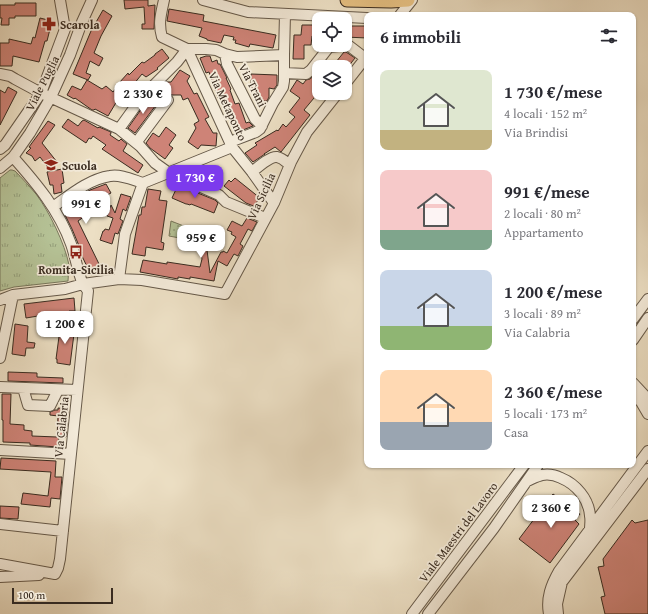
<!DOCTYPE html>
<html lang="it">
<meta charset="utf-8">
<style>
body{margin:0;font-family:"Gentium Book Plus",serif;background:#f2f2f3;color:#2b2b33;height:100vh;display:flex;flex-direction:column;font-size:15px;white-space:nowrap}
*{box-sizing:border-box;margin:0}
p{font-size:13px;color:#7c7c81}
.icon{flex:none;width:22px;height:22px;fill:none;stroke:currentColor;stroke-width:2;stroke-linecap:round;stroke-linejoin:round}
.map{position:relative;flex:1;overflow:hidden}
.details{position:absolute;left:364px;top:12px;width:272px;height:456px;display:flex;flex-direction:column;background:#fff;border-radius:8px;box-shadow:0 1px 3px #0004}
.details>*{flex:none}
.fabs{position:absolute;left:312px;top:12px;display:grid;gap:8px}
.fabs a{display:grid;place-items:center;width:40px;height:40px;border-radius:8px;background:#fff;box-shadow:0 1px 3px #0004;font-size:20px}
.scale{position:absolute;left:12px;bottom:10px;width:101px;box-sizing:border-box;padding-left:4px;border:2px solid #3a2c20;border-top:0;font-size:11px;line-height:14px;white-space:nowrap;color:#3a2c20;-webkit-text-stroke:3px #f3ead9;paint-order:stroke}
.price{position:absolute;translate:-50% -34px;padding:0 9px;border-radius:8px;background:#fff;color:#222;font-size:13px;line-height:26px;filter:drop-shadow(0 1px 2px #0008)}
.price::after{content:'';position:absolute;left:50%;top:24px;width:12px;height:9px;margin-left:-6px;background:inherit;clip-path:polygon(0 0,100% 0,50% 100%)}
.price.on{background:#7c3aed;color:#fff}
ul{padding:0;list-style:none}
li{display:flex;align-items:center;gap:12px;height:100px;padding:0 16px}
li span{display:grid;place-items:center;flex:none;width:112px;height:80px;border-radius:8px;color:#555}
li>.icon{margin-inline-start:auto}
span .icon{width:48px;height:48px;fill:#fffc;stroke-width:1}
li b{font-size:17px}
h2{display:flex;justify-content:space-between;align-items:center;height:48px;padding:0 16px;font-size:17px}
.map>svg:first-child{display:block}
</style>
<div class="map">
<svg width="648" height="614" viewBox="0 0 648 614">
<defs>
<pattern id="grass-dots" width="8" height="8" patternUnits="userSpaceOnUse"><rect width="8" height="8" fill="#b5c296"/><path d="M2 2h.1M6 6h.1" fill="none" stroke="#949e7a" stroke-width="1.8" stroke-linecap="round"/></pattern>
<pattern id="park-tufts" width="24" height="20" patternUnits="userSpaceOnUse"><rect width="24" height="20" fill="#b5c296"/><path d="M3 7l-1-3M5 7V3M7 7l1-3M15 17l-1-3M17 17v-4M19 17l1-3" fill="none" stroke="#949e7a"/></pattern>
</defs>
<rect width="100%" height="100%" fill="#ecdfc4"/>
<filter id="stains"><feTurbulence type="fractalNoise" baseFrequency=".005" numOctaves="4"/><feColorMatrix values="0 0 0 0 .2 0 0 0 0 .09 0 0 0 0 .02 0 0 0 .5 -.17"/></filter>
<radialGradient id="worn" r=".72"><stop offset=".6" stop-color="#630" stop-opacity="0"/><stop offset="1" stop-color="#630" stop-opacity=".3"/></radialGradient>
<!-- grass -->
<path fill="url(#grass-dots)" stroke="#78775b" d="M171,221L204,234L201,242L169,236Z"/>
<!-- park -->
<path fill="url(#park-tufts)" stroke="#78775b" d="M10,170H12L15,171C22,178 29,186 36,194C49,211 65,244 69,265C69,270 68,276 68,281L14,287L0,291V178Z"/>
<!-- building -->
<path fill="#ce8377" stroke="#3a2c20" d="M124,0H148V6L155,5L154,29H142V24H145L144,7L125,9Z
M15,3H36V16H15V18H9V25H1L2,18H0V5H15Z
M169,9L204,15L203,21L276,35L273,48L250,44L249,47L235,43L236,40H233L234,37L224,35L221,43L207,40V39L199,36L202,28L167,21Z
M103,10L112,16L101,36L94,53L103,58L99,66L90,61L86,73L91,75L88,80L73,74L91,31Z
M40,18L52,21L47,41H45L39,62L13,56L12,66H0V43H9V39L31,44L33,37L35,38Z
M302,25H319V36H312L311,45H304V59H293L294,35H301Z
M345,26H367V38L345,37Z
M162,49L169,58L157,68L158,69L146,77L142,74L129,90L123,88L124,95V96H125L119,103L117,101L108,116L95,109L94,110H92L75,98L74,99L67,95L72,86L81,90L87,80L102,89L106,86L113,92L120,83H119L128,73L129,75L142,62L144,63L155,55V54Z
M344,52H346L355,58L348,67H332Z
M206,56H210L212,62L217,60L218,64H220L227,78H226L231,89L230,90L235,104L239,103L246,123L249,122L253,126L238,132L235,121L231,123L221,97L218,98L209,72L206,73L200,58Z
M180,70L190,76L187,81L194,94L197,93L209,117L205,119L213,133H217L216,146L201,145L198,149L188,142L196,128L194,124L199,121L188,98L183,100L181,95H172L165,90L166,82H171Z
M317,73L319,74V92L304,110L310,115L281,152L275,147L264,154H265L253,162L245,153L257,145L255,143L277,130L278,131L283,124L286,127L295,117L289,112L300,98L290,91L297,80L303,84L306,80L310,79Z
M251,74L277,75V85L274,89L269,88V97L267,101H256L257,88H251Z
M8,87L17,92L0,125V90L5,93Z
M152,97L159,101L135,133L128,128L142,108Z
M68,119L78,126L82,121L84,120L98,128L99,127L111,132V133L110,135L119,141L121,139L122,140L127,144L123,151L143,165L138,173L102,149L106,145L93,136L91,139L89,138L86,143L62,127Z
M48,121L55,125L42,143L57,162L50,170L40,157L35,161L32,156L26,153L31,148L29,147Z
M166,127L176,135L169,145L173,148L165,159L150,148L146,143L153,133L159,137Z
M62,169L64,183L61,184L62,192L54,194L53,185H50L47,172Z
M235,178L260,198L256,203L258,204L256,207L246,203L224,186L229,180L231,182Z
M106,184L111,193L78,210L85,216L78,221L101,268L100,269V270L91,275L81,254L82,253L72,229L65,215L77,209L73,200L90,190Z
M178,185L215,200L218,203L214,213L191,204L190,205L187,204H186L172,198Z
M148,189L161,191L159,200L167,201L161,242L164,243L163,250L146,247L145,256L132,254L139,215H141L142,207H145Z
M121,194L131,197L126,211L123,209L120,219L123,221L118,234L115,233L112,244L100,240L103,231H104L105,229L109,230L113,218L107,216L111,205L115,213Z
M247,218L257,222L252,231L248,229L240,244L243,246L238,256L234,254L227,266L218,261L214,281L190,277V279L178,277V279L140,272L143,260L167,264V262L200,267L202,259L200,249L207,250L210,273L221,252H223V251L227,253L236,237L231,234L232,232L227,230L232,221L242,226Z
M74,298L75,311H69L70,312L56,314V313L26,318L24,304Z
M15,324L28,326L27,342L35,343L34,348H26L25,356L12,354Z
M61,325L75,326L70,365L57,363V359H56L60,329H61Z
M8,372L37,373V377L63,378V383L8,381Z
M2,394H11L10,424L24,425V430L32,431V436L57,437L58,416L50,415V412L55,410H58V408L68,409L66,437H59L58,447L30,445V443L3,442V420H2Z
M1,458L56,461L55,477H62L60,499L51,498L50,507L21,504L23,493L48,496L51,472L0,469Z
M553,494L580,514L575,520L579,524L550,563L519,539Z
M0,506L19,507L18,519L0,518Z
M632,520L635,523L648,520V614H605L601,597L605,596L598,567L604,566L603,559Z"/>
<g fill="none" stroke-linecap="round" stroke-linejoin="round">
<!-- minor casing -->
<g stroke="#665949" stroke-width="12">
<path id="minor" d="M164,0C161,14 158,23 162,37L187,49H206L216,50L225,54L237,57L284,55
M203,0L248,12L367,18
M400,15L412,0
M225,54L227,64L255,119L262,126
M284,73L306,74L311,70L329,47L348,45L365,58
M0,74L10,76L15,79L41,93L119,129L140,146L155,163L169,173L219,195L226,202L265,218
M345,84L367,56
M119,129L137,104L151,88L177,62L187,49L232,147L252,172L274,203
M230,142L256,132L260,129L273,103L283,87L284,81V55L285,14
M136,143L168,100L151,88
M0,149L5,145L41,93L65,29L60,0
M0,168L13,157L16,153L30,133L51,97L70,55L82,22L92,0
M252,172C257,168 270,156 277,157C281,158 284,160 286,162H291
M53,207C70,195 89,179 110,176C121,174 133,180 143,183L232,147
M119,279L125,234L143,183
M0,300L13,295L65,289L83,284L81,279C77,268 75,255 71,244C59,210 36,183 13,157
M633,319L648,299
M633,340L648,318
M0,358L13,295
M633,383L648,399
M0,387L77,390
M23,388L28,405L50,406L58,390
M633,394L641,402L648,414
M0,450L71,454
M527,481C532,479 537,476 542,475C548,474 555,475 561,478C576,484 589,499 590,516C591,520 590,525 590,529
M0,524L63,531
M0,564L55,574
M55,574L58,568L60,559L88,291L83,284L119,279L142,280L225,294L274,203L291,162L307,132L338,93
M0,577L39,575
M412,614L524,465
M428,614L494,528L538,465
M549,614C546,598 551,585 559,571L648,451
M558,614L557,604L562,582L648,469"/>
</g>
<!-- major casing -->
<g stroke="#3a2c20" stroke-width="15">
<path id="major" d="M347,0L391,1L408,0"/>
</g>
<!-- minor -->
<use href="#minor" stroke="#f3ead9" stroke-width="10"/>
<!-- major -->
<use href="#major" stroke="#e6c082" stroke-width="13"/>
</g>
<!-- icons -->
<defs>
<g id="pharmacy-bare" transform="scale(1.08)"><path d="M-2-6h4v4h4v4h-4v4h-4v-4h-4v-4h4Z" fill="#8f2418" stroke="#f3ead9" stroke-width="2.5" paint-order="stroke"/></g>
<g id="school-bare" transform="scale(1.08)"><path d="M0-5L7-2L0 1L-7-2ZM-4 1L0 2.5L4 1V4Q0 6-4 4Z" fill="#8f2418" stroke="#f3ead9" stroke-width="2.5" paint-order="stroke"/></g>
<g id="bus-bare" transform="scale(1.08)"><path d="M-5-6H5V4H4V6H2V4H-2V6H-4V4H-5ZM-3.5-4V0h7V-4ZM-3.5 1.2v1.5H-2V1.2ZM2 1.2v1.5H3.5V1.2Z" fill="#8f2418" stroke="#f3ead9" stroke-width="2.5" paint-order="stroke"/></g>
</defs>
<g fill-rule="evenodd">
<use href="#pharmacy-bare" x="49" y="24"/>
<use href="#school-bare" x="51" y="165"/>
<use href="#bus-bare" x="76" y="252"/>
</g>
<g text-anchor="middle" dominant-baseline="central" stroke-width="3.5" stroke-linejoin="round" paint-order="stroke">
<!-- poi labels -->
<g font-size="12" font-weight="bold" fill="#3a2c20" stroke="#f3ead9" text-anchor="start">
<text x="60" y="24">Scarola</text>
<text x="62" y="165">Scuola</text>
<text x="76" y="269" text-anchor="middle">Romita-Sicilia</text>
</g>
<!-- street labels -->
<g font-size="12" fill="#3a2c20" stroke="#f3ead9">
<text transform="translate(42 83) rotate(-63)">Viale Puglia</text>
<text transform="translate(253 85) rotate(63)">Via Trani</text>
<text transform="translate(228 106) rotate(65)">Via Metaponto</text>
<text transform="translate(261 196) rotate(-65)">Via Sicilia</text>
<text transform="translate(61 427) rotate(-84)">Via Calabria</text>
<text transform="translate(458 532) rotate(-53)">Viale Maestri del Lavoro</text>
</g>
</g>
<rect width="100%" height="100%" filter="url(#stains)"/>
<rect width="100%" height="100%" fill="url(#worn)"/>
</svg>
<div class="fabs">
<a><svg class="icon" aria-label="locate" viewBox="0 0 24 24"><circle cx="12" cy="12" r="6"/><path d="M12 2v4M12 18v4M2 12h4M18 12h4"/></svg></a>
<a><svg class="icon" aria-label="layers" viewBox="0 0 24 24"><path d="M12 4l9 5-9 5-9-5zM3 14l9 5 9-5"/></svg></a>
</div>
<div class="scale">100 m</div>
<b class="price" style="left:143px;top:115px">2 330 €</b>
<b class="price on" style="left:195px;top:199px">1 730 €</b>
<b class="price" style="left:86px;top:225px">991 €</b>
<b class="price" style="left:201px;top:259px">959 €</b>
<b class="price" style="left:65px;top:345px">1 200 €</b>
<b class="price" style="left:551px;top:529px">2 360 €</b>
<section class="details">
<h2>6 immobili<svg class="icon" aria-label="filters" viewBox="0 0 24 24"><path d="M4 7h16M4 17h16"/><circle cx="9" cy="7" r="2"/><circle cx="15" cy="17" r="2"/></svg></h2>
<ul>
<li><span style="background:linear-gradient(#dfe7d0 75%,#c2b280 0)"><svg class="icon" aria-label="home" viewBox="0 0 24 24"><path d="M3 11l9-7 9 7M6 9v11h12V9"/></svg></span><div><b>1 730 €/mese</b><p>4 locali · 152 m²</p><p>Via Brindisi</p></div></li>
<li><span style="background:linear-gradient(#f6c9c9 75%,#7fa58c 0)"><svg class="icon" aria-label="home" viewBox="0 0 24 24"><path d="M3 11l9-7 9 7M6 9v11h12V9"/></svg></span><div><b>991 €/mese</b><p>2 locali · 80 m²</p><p>Appartamento</p></div></li>
<li><span style="background:linear-gradient(#c9d6e8 70%,#8fb573 0)"><svg class="icon" aria-label="home" viewBox="0 0 24 24"><path d="M3 11l9-7 9 7M6 9v11h12V9"/></svg></span><div><b>1 200 €/mese</b><p>3 locali · 89 m²</p><p>Via Calabria</p></div></li>
<li><span style="background:linear-gradient(#ffd9b3 65%,#9aa5b1 0)"><svg class="icon" aria-label="home" viewBox="0 0 24 24"><path d="M3 11l9-7 9 7M6 9v11h12V9"/></svg></span><div><b>2 360 €/mese</b><p>5 locali · 173 m²</p><p>Casa</p></div></li>
</ul>
</section>
</div>
